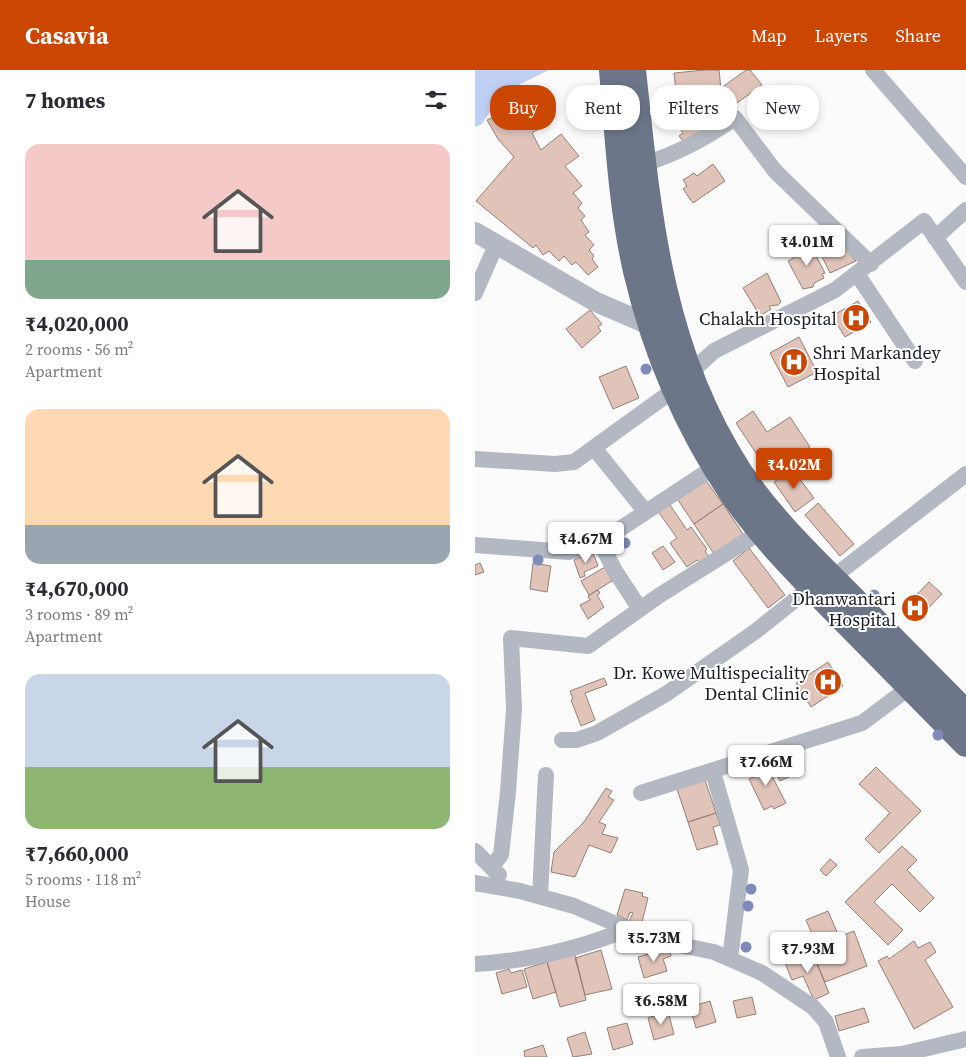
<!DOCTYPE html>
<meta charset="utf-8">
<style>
body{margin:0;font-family:"Source Serif 4",serif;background:#f2f2f3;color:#2b2b33;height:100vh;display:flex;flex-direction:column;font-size:19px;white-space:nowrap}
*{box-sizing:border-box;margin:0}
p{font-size:16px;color:#7c7c81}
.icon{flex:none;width:28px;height:28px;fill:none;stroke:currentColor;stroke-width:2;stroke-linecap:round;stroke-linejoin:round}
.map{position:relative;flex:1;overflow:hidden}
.side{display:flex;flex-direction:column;background:#fff;width:475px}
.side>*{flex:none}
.top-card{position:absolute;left:15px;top:15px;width:400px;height:45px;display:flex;gap:10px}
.price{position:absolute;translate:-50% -42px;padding:0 11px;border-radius:5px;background:#fff;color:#222;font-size:16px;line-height:32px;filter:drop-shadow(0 1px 2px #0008)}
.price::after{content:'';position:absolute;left:50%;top:30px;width:15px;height:11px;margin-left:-8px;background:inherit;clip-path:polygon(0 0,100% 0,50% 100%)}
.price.active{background:#cb4600;color:#fff}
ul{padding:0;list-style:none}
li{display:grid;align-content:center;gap:10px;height:265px;padding:0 25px}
li span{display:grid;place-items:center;height:155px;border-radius:15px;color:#555}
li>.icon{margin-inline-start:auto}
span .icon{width:90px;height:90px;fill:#fffc;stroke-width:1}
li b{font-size:21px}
h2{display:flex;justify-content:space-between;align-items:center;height:60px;padding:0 25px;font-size:21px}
.chip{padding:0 18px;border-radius:20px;background:#fff;box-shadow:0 2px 8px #0003;font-size:18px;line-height:45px}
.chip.active{background:#cb4600;color:#fff}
header{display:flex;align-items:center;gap:30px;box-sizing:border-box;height:70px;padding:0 25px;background:#cb4600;color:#fff}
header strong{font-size:24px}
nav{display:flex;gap:28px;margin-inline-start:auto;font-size:18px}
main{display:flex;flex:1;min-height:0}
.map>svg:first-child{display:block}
</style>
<header>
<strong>Casavia</strong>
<nav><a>Map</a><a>Layers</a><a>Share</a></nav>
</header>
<main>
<section class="side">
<h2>7 homes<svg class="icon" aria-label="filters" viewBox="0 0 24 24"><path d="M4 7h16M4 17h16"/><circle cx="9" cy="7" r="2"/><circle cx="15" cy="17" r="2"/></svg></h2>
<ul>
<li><span style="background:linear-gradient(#f6c9c9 75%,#7fa58c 0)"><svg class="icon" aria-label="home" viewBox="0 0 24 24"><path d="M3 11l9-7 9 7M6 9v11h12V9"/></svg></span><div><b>₹4,020,000</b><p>2 rooms · 56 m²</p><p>Apartment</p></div></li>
<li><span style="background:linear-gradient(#ffd9b3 75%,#9aa5b1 0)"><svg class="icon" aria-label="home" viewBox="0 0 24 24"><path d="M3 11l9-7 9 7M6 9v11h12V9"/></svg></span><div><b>₹4,670,000</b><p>3 rooms · 89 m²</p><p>Apartment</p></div></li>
<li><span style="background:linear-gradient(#c9d6e8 60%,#8fb573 0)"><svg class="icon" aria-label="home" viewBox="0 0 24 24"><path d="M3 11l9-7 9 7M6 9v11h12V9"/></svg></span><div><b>₹7,660,000</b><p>5 rooms · 118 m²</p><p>House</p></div></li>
</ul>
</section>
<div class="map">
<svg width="491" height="987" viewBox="0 0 491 987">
<rect width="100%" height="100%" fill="#fbfbfb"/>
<!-- green -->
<path fill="#c0d0f5" d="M0,0H74L27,23L7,54L0,57Z"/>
<!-- building -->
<path fill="#e0c4ba" stroke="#997f76" d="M230,0H244L246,20L242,25V31L252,46L211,75L204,66L208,63L199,50L204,47L199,3Z
M271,0H275L287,15L262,33L249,16Z
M44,29L51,30L67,57L57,63L66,80L86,64L104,86L90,96L107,116L98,123L107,133L103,138L110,146L106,150L114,162L110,165L119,175L114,180L119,186L117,189L123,197L113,205L101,192L97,195L89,186L84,191L74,181L68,185L61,175L58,178L1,131L39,87L23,69L12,50L21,46L19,42L30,35L33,39L37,32Z
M238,94L250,111L218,133L208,119L212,116L208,110L219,103L222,106Z
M355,162L381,191L355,203L339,170Z
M334,172L350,203L347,204L349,208L339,213L338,217L328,219L313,191L327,183L324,177Z
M292,203L306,232L303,235L294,236L296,239L285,246L268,218Z
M383,231L396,252L370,267L357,246Z
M115,240L127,254L123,257L126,261L107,278L91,259Z
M324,267L342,302L313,317L295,283Z
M151,296L164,328L138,339L124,307Z
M278,341L292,362L315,347L335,377L305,397L301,392L291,398L261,353Z
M317,399L339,428L320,442L299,412Z
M229,408L248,434L219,454L201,427Z
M193,432L212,460L216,457L232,479L230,481L234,487L225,493L222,490L212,497L195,473L202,468L182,440Z
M343,433L379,474L365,486L330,445Z
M248,434L268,464L239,484L219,454Z
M188,476L200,492L188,500L177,483Z
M274,478L310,525L293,538L258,491Z
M118,483L123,496L109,502L110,506L105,508L99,490Z
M5,493L9,502L0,505V495Z
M58,493L76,496L72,522L55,519Z
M130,497L137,511L114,525L106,511Z
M454,512L467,524L441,551L428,539Z
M123,520L125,523L122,525L129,537L113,549L105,535L115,530L113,526Z
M353,592L368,616L336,637L321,613Z
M129,608L132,615L110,623L120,650L106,656L96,630L98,629L95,621Z
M315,682L324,702L305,711L295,689Z
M289,691L311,733L299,739L297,736L289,740L274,709L281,706L275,696Z
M401,697L446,741L404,783L390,769L415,743L384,714Z
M230,710L241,743L213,752L202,719Z
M131,718L137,721L133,727L139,730L124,752L131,755L127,764L143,768L136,783L114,775L100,807L76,802L79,782L109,752Z
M241,743L245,755L238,757L243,774L222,780L213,752Z
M427,776L442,790L432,800L459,828L445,842L417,814L399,832L428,860L413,875L370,832Z
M355,789L362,795L351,806L345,800Z
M150,819L168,823L167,826L173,828L166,856L154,851L158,843L155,842L152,850L142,845Z
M353,841L362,862L340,871L331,850Z
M379,861L392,896L350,912L339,887L357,880L353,871Z
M439,871L443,878L455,872L461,882L450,890L478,937L439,959L403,891L412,886L414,889Z
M194,878L196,886L188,889L192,901L169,908L163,887Z
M126,880L137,919L110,925L100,888Z
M337,882L354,923L339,930L328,906L317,910L310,893Z
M100,884L111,930L85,937L72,892Z
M72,892L81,922L58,929L49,899Z
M34,899L36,903L47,900L52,917L27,924L21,903Z
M277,927L281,944L262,948L258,931Z
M235,931L241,952L221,958L215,937Z
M389,938L394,952L364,961L360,946Z
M193,941L199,964L179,970L173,948Z
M152,953L158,974L138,980L132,958Z
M110,962L117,984L98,987L92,968Z
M68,975L72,987H50L49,981Z"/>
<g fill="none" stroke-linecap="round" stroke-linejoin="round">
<!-- minor -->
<path stroke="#b3b8c2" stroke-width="16" d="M398,0L491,107
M168,94C203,84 230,68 260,48L300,101L396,194
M460,168L491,140
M382,204L440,291
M0,223L21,175
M216,302L239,281L360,220L449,151L491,212
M119,378L170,441
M0,389L80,394L99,392L200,319
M125,472L140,501L165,539
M0,475L94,482L119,476L241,396
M357,508L491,404
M87,670H102L122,663L191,624L281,561L336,517
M238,702L266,800L255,889
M166,723L387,653L435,617
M0,781L24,805
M17,796L26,785L33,722L39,639L36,568L113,576L185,525L287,461
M0,813L45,821L99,836L176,869L239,882L287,903L338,937L351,952L363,987
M65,826L71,705
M0,894C53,891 104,879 153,859
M387,987L427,984L491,969"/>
<!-- tertiary -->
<path stroke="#b3b8c2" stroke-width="20" d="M0,162L121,232L177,256"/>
<!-- trunk -->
<path stroke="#6d7689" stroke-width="26" d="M137,0C143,68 146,138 162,205C180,281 212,356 256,422C288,469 329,509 369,550C409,591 450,632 491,674
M158,0C173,141 184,278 264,401C293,445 332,483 369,520C410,561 450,602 491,643"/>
</g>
<!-- trees -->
<g fill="#7e8bba">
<circle cx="171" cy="299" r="5.5"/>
<circle cx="150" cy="473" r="5.5"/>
<circle cx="63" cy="490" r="5.5"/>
<circle cx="399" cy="525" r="5.5"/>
<circle cx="463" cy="665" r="5.5"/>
<circle cx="276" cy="819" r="5.5"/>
<circle cx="273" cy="836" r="5.5"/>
<circle cx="271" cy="877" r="5.5"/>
</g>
<!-- icons -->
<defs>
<g id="hospital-disc" transform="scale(1.4375)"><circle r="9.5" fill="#cb4600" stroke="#fff"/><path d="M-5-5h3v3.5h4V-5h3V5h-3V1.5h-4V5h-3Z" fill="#fff"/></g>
</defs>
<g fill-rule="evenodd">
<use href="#hospital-disc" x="381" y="248"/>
<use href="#hospital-disc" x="319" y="292"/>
<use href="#hospital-disc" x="440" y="538"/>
<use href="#hospital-disc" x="353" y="612"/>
</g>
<g text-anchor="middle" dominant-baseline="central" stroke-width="4" stroke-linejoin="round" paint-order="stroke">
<!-- poi labels -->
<g font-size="18" fill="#191d25" stroke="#fff" text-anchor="end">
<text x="362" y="248">Chalakh Hospital</text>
<text x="338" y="282" text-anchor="start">Shri Markandey<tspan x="338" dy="21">Hospital</tspan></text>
<text x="421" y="528">Dhanwantari<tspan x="421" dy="21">Hospital</tspan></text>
<text x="334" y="602">Dr. Kowe Multispeciality<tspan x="334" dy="21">Dental Clinic</tspan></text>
</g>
</g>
</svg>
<b class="price" style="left:332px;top:197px">₹4.01M</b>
<b class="price active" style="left:319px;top:420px">₹4.02M</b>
<b class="price" style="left:111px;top:494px">₹4.67M</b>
<b class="price" style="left:291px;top:717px">₹7.66M</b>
<b class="price" style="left:179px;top:893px">₹5.73M</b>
<b class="price" style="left:333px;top:904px">₹7.93M</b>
<b class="price" style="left:186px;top:956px">₹6.58M</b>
<div class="top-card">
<a class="chip active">Buy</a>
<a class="chip">Rent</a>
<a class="chip">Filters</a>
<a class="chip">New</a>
</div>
</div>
</main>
